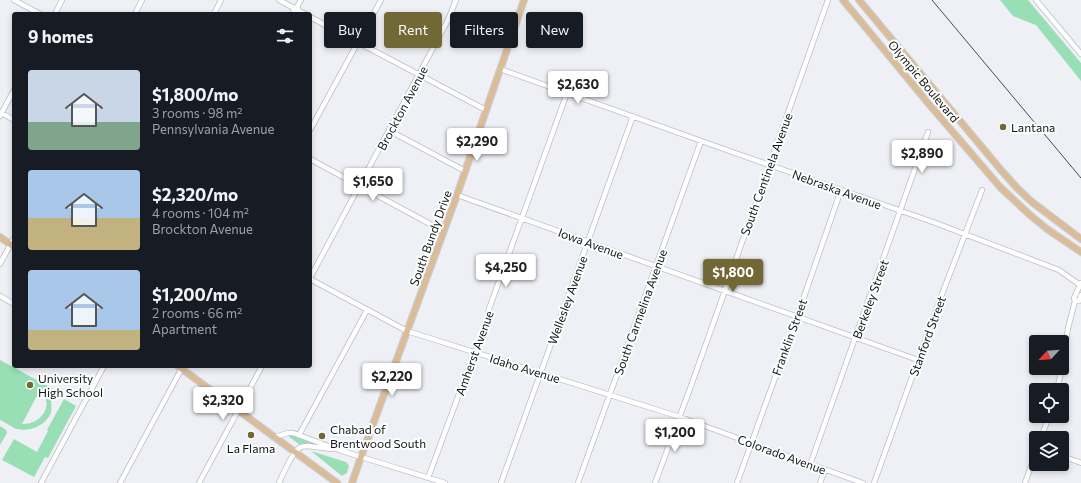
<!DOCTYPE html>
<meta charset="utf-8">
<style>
body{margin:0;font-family:Commissioner,sans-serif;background:#20242c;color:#f1f3f6;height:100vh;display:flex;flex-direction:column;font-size:15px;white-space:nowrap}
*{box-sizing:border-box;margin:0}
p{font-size:13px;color:#9ea1a6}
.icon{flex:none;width:22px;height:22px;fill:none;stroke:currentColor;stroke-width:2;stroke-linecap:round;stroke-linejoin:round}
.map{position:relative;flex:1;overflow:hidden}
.panel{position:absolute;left:12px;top:12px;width:300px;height:356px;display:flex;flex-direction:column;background:#171b24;border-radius:4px;box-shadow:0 2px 6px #0003}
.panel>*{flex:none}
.banner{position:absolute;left:324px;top:12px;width:380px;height:36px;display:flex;gap:8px}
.needle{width:26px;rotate:244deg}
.controls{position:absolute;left:1029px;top:335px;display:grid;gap:8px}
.controls a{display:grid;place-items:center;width:40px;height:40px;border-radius:4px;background:#171b24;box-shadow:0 2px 6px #0003;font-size:20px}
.price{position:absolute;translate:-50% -34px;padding:0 9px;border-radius:4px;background:#fff;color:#222;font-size:13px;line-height:26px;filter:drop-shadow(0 1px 2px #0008)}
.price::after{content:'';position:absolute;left:50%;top:24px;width:12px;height:9px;margin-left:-6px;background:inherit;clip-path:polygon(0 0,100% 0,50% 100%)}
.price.current{background:#726835;color:#fff}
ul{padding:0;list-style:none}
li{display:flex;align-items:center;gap:12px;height:100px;padding:0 16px}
li span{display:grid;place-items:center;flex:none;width:112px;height:80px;border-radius:4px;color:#555}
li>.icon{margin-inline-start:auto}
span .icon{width:48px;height:48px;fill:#fffc;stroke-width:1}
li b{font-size:17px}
h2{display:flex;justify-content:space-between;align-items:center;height:48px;padding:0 16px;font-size:17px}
.tag{padding:0 14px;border-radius:4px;background:#171b24;box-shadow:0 2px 6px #0003;font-size:14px;line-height:36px}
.tag.current{background:#726835;color:#fff}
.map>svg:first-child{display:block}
</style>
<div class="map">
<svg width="1081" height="483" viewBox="0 0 1081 483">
<rect width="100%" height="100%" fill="#eef0f5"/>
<!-- green -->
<path fill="#98dfb5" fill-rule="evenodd" d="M1000,0H1028L1081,63V81L1036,25L1013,16Z
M0,360L57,391C55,393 52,396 52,399C50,404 53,409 50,415C43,427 27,433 14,428C9,425 5,422 0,420ZM40,390C55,404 42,425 22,424Z
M64,399L76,406L48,458L45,457L34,477L2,460L14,439L37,452L48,431L47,430Z
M0,426L6,430L7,433L0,445Z
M287,435H291L321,446L304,444L300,445Z
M311,451L346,462L349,466L347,473L342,476Z"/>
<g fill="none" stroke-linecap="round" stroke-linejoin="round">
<!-- minor casing -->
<g stroke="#bcbec3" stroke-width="6">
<path id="minor" d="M14,0L40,14
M279,0L294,8
M1036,0L1081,54
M297,7L301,0
M293.5 10a2.5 2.5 0 1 1 5 0a2.5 2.5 0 1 1-5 0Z
M299,11L305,14
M55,14L62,0
M135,14L142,0
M214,14L221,0
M310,17L486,110
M500,69L735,153L933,222L1059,270L1080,285
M0,112L14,120
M0,116L14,90
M310,130L381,0
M390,131L465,171
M310,159L443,231
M457,195L918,360
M0,264L14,238
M310,278L448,20L456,0
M310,279L407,331L680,417L751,443L863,483
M0,296L14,304
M1075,301H1079L1081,295
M1062,367L1068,328L1075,301L1074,298L1081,283
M1057,390L1062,368
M299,435L367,310
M275,437L288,433H293L342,451L445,483
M1041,438L1049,416
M1062,456L1081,463
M810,465L928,132
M428,478L472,359C479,343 487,327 489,309L567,93
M41,483L104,366
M120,483L183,366
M199,483L262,366
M279,483C283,474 291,455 298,449C301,446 304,446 308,446L332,449
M501,483L633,116
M578,483L701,141
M655,483L691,386L828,0
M737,483L797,317L841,190
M820,483L825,470
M874,483L939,302L982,190
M1025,483L1036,452"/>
</g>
<!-- major casing -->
<g stroke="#cbcccc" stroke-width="8">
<path id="major" d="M843,0L928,103L1000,187L1030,215L1047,229L1081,252
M859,0L1001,170L1017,188L1032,202L1081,239
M0,237L14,247
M178,366L337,483
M352,483L361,457L457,195L524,0"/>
</g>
<!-- minor -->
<use href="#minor" stroke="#fff" stroke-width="4.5"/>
<!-- major -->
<use href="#major" stroke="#dabc99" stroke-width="5.5"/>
<!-- tram -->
<path stroke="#494a4c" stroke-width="1" d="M932,0L1081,178"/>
</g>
<!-- markers -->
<g fill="#726835" stroke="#fdfefe" stroke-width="1.5">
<circle cx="1003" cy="127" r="4"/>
<circle cx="30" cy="385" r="4"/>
<circle cx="251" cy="435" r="4"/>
<circle cx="322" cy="436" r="4"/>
</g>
<g text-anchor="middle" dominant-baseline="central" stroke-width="4" stroke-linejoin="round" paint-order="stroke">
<!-- street labels -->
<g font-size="12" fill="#141516" stroke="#fdfefe">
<text transform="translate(924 81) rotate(50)">Olympic Boulevard</text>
<text transform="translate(402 108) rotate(-62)">Brockton Avenue</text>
<text transform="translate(766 174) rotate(-70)">South Centinela Avenue</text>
<text transform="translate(837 189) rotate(20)">Nebraska Avenue</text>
<text transform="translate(430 238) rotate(-70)">South Bundy Drive</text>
<text transform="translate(591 243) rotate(20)">Iowa Avenue</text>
<text transform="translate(870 299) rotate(-70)">Berkeley Street</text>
<text transform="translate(567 300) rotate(-70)">Wellesley Avenue</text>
<text transform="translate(640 312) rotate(-70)">South Carmelina Avenue</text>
<text transform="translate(927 336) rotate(-70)">Stanford Street</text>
<text transform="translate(789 337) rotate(-70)">Franklin Street</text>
<text transform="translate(474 353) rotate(-70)">Amherst Avenue</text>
<text transform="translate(525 368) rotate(17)">Idaho Avenue</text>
<text transform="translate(782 454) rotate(20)">Colorado Avenue</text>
</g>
<!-- poi labels -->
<g font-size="12" fill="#141516" stroke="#fdfefe" text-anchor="start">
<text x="1011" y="127">Lantana</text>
<text x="38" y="378">University<tspan x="38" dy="14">High School</tspan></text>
<text x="330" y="429">Chabad of<tspan x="330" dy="14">Brentwood South</tspan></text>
<text x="251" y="448" text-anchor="middle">La Flama</text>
</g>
</g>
</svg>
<div class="controls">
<a><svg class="needle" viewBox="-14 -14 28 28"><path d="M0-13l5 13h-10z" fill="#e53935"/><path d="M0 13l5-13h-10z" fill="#9ea1a6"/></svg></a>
<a><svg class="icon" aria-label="locate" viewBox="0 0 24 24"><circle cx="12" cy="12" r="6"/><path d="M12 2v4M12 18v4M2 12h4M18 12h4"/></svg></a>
<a><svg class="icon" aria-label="layers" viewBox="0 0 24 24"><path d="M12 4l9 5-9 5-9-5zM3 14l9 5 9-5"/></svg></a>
</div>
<b class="price" style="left:578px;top:105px">$2,630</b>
<b class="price" style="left:477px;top:162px">$2,290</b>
<b class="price" style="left:922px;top:174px">$2,890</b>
<b class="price" style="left:373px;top:202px">$1,650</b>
<b class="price" style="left:506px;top:288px">$4,250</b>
<b class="price current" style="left:733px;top:293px">$1,800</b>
<b class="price" style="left:392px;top:397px">$2,220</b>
<b class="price" style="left:223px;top:421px">$2,320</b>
<b class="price" style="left:675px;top:453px">$1,200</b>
<div class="banner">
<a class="tag">Buy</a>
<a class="tag current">Rent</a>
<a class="tag">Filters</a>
<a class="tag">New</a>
</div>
<section class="panel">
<h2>9 homes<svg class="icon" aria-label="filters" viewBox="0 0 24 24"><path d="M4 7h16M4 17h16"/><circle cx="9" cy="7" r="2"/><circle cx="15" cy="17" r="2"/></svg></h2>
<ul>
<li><span style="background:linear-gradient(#c9d6e8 65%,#7fa58c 0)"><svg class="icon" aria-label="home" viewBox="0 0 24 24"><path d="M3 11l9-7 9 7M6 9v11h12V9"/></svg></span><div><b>$1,800/mo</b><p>3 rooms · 98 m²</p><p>Pennsylvania Avenue</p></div></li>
<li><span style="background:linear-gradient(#a9c7e8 60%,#c2b280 0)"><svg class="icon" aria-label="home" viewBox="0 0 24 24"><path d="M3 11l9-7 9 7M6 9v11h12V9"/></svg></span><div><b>$2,320/mo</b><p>4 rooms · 104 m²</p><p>Brockton Avenue</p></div></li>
<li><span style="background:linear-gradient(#a9c7e8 75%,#c2b280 0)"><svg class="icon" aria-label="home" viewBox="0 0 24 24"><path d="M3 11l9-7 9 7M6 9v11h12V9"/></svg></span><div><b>$1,200/mo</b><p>2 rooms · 66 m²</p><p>Apartment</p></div></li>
</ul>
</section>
</div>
